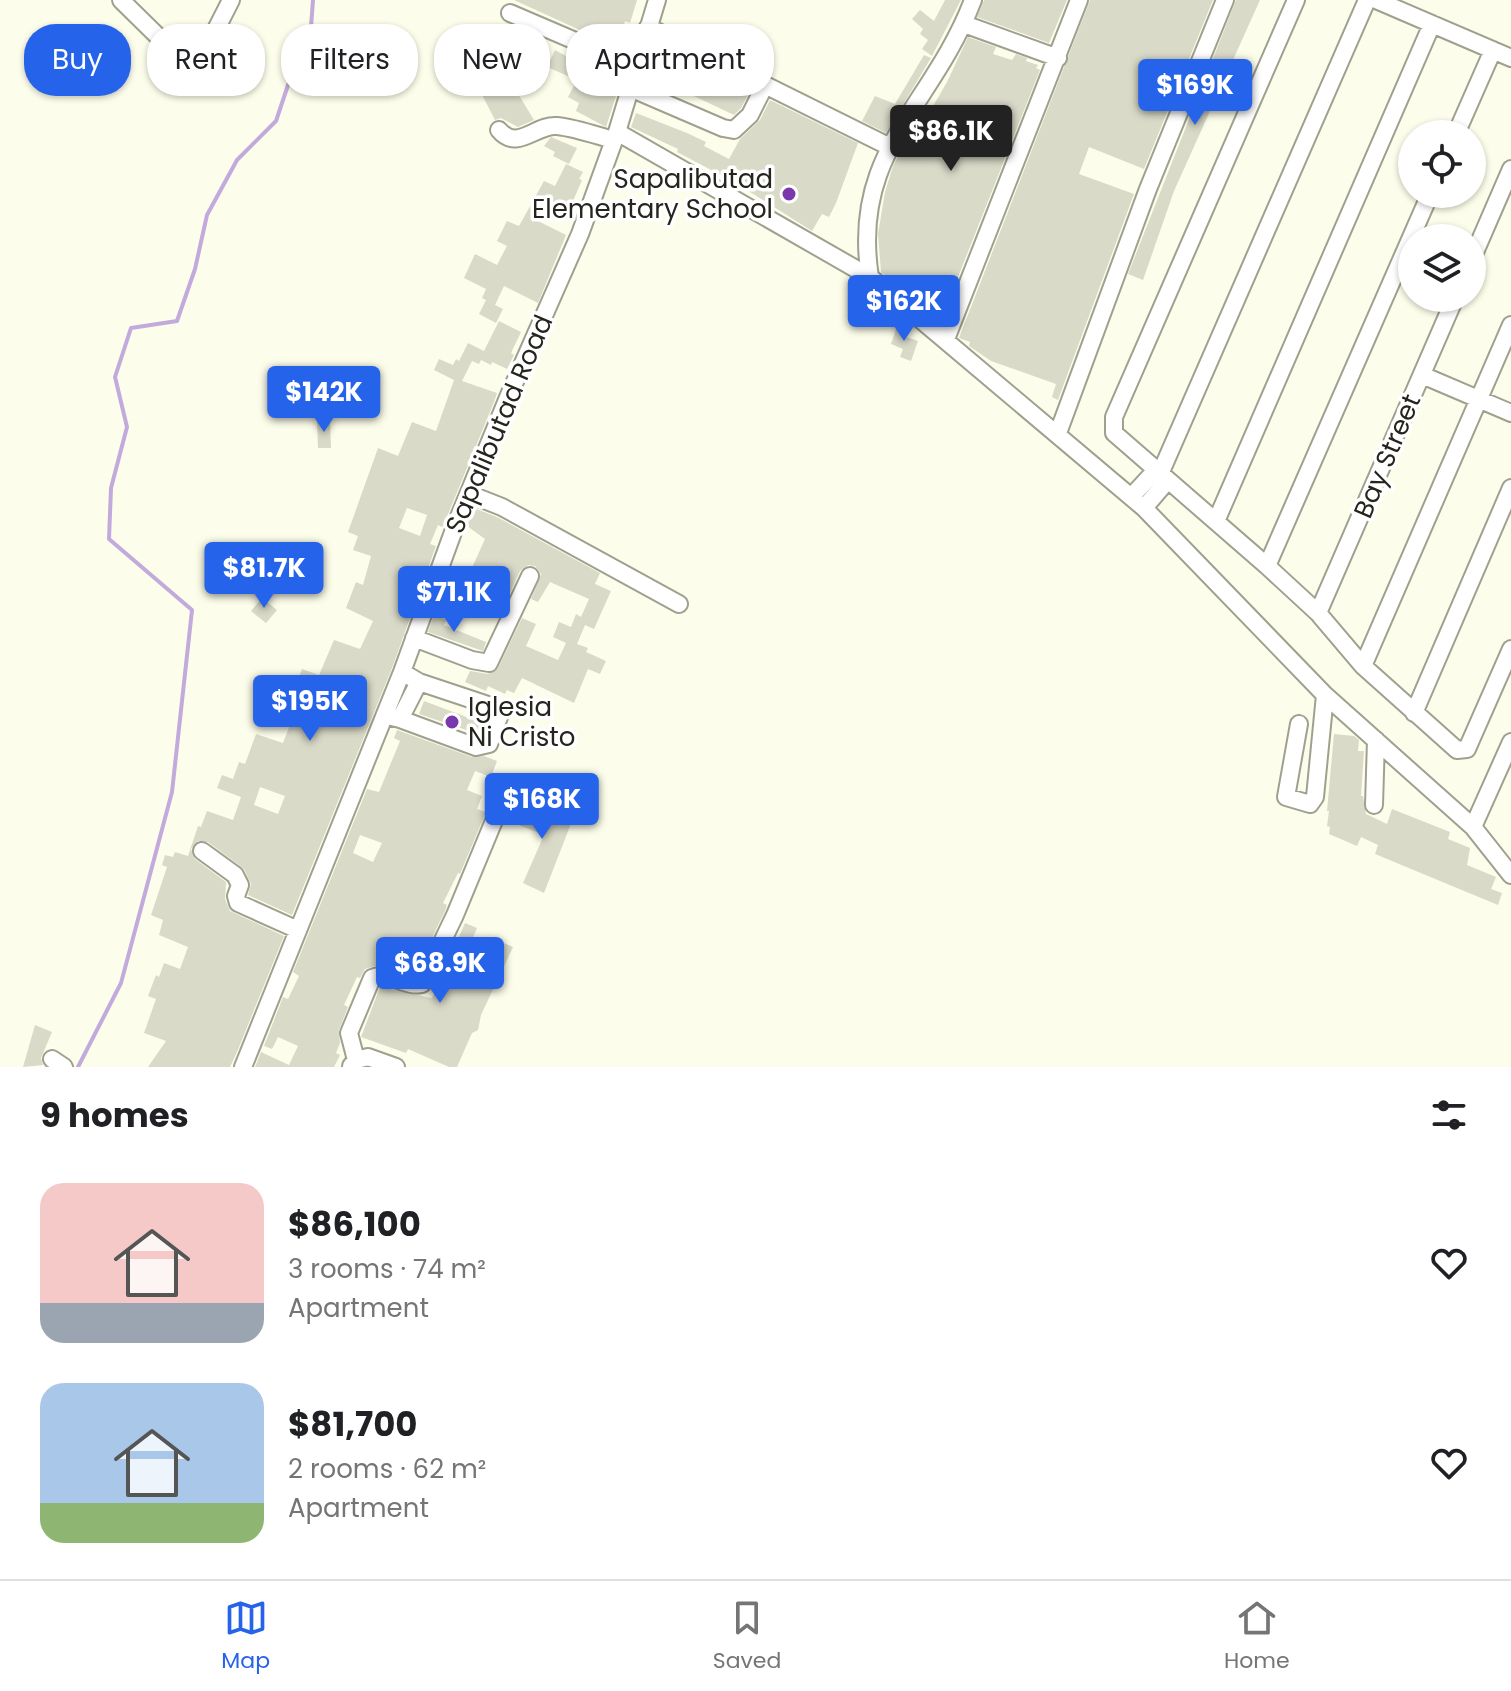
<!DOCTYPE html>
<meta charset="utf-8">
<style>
body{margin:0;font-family:Poppins,sans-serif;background:#f6f6f6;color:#202124;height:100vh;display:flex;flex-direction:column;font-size:30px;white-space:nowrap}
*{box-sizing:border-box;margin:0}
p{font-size:26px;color:#757577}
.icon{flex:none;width:44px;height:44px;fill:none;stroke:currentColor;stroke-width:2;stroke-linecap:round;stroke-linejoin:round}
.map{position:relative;height:1067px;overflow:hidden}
.drawer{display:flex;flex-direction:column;background:#fff;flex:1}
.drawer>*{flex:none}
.top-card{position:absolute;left:24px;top:24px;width:800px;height:72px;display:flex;gap:16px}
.controls{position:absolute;left:1398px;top:120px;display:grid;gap:16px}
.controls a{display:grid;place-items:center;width:88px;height:88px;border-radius:50%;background:#fff;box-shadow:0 2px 6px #0004;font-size:40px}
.price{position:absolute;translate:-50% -68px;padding:0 18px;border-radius:8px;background:#2563eb;color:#fff;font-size:26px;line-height:52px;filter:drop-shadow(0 2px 4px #0008)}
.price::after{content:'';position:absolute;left:50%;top:48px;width:24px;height:18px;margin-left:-12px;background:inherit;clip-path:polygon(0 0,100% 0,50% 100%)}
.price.selected{background:#222;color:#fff}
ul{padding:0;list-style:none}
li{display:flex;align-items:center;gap:24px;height:200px;padding:0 40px}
li span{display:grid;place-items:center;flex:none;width:224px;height:160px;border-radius:24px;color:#555}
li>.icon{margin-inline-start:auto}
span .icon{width:96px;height:96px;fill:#fffc;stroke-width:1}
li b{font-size:34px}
h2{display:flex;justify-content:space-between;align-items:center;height:96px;padding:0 40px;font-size:34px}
.pill{padding:0 28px;border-radius:32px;background:#fff;box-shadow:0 2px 6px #0004;font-size:28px;line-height:72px}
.pill.selected{background:#2563eb;color:#fff}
.dock{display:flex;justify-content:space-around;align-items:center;height:112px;border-top:2px solid #e0e0e0;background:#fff;font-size:22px;color:#757577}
.dock a{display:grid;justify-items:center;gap:4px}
.dock .selected{color:#2563eb}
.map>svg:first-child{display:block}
</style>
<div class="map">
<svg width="1511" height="1067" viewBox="0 0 1511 1067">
<rect width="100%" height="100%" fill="#fdfdeb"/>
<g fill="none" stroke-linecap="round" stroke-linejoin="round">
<!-- stream -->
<path stroke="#c3aadc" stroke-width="4" d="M78,1067L121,983L172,792L192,610L109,539L111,488L127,427L115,377L131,328L177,321L195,269L207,215L237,160L276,121L289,82L309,54L313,0"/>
</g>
<!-- building -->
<path fill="#dadac9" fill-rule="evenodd" d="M514,0H637L630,23L625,21L617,47Z
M945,0H961L932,56L922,49L928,40L920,34L923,29L912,19L920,10L934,21Z
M984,0H1067L1049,43L977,17Z
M1090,0H1213L1144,169L1089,147L1079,174L1134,194L1058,400L1052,397L1056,384L991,361L969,346L970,342L959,338Z
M1236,0H1260L1174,191L1143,280L1128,274Z
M968,37L996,47L993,54L1012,60L1016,54L1027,58L1026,61L1038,65L1036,68L1040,70L943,315L920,305L881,272L878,234L885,192L893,166L906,141L911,144L947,82Z
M655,43L683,58L681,62L748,95L741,108L734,115L660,80L659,83L645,78Z
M555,50L592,70L596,62L622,77L606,127L576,111L579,103L568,97L577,80L547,67Z
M924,55L931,58L886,133L862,121L875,96L895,104Z
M508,61L518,77L511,82L534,120L518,127L501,118L495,120L478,87L484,83L482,79Z
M770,100L858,143L836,203L829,217L822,214L812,231L734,182L677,152L678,149L631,127L636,113L687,133L706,142L704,146L729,159L740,139L760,120Z
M551,137L577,148L569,164L553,156L555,152L544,146Z
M566,164L583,172L579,179L582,180L570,208L558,203L556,207L547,202L538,221L566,235L538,303L504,286L495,305L503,309L496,323L479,314L486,300L482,298L486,289L464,278L475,254L497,265L507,246L497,241L507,221L519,226L544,181L555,186Z
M499,321L521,332L511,353L514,355L507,369L492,362L491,365L481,360L479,364L472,361L462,381L497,393L494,402L444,524L442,527L438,525L430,544L436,546L392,668L292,915L248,895L251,884L244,869L208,842L198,841L191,849L195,859L226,882L225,899L230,911L284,936L237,1052L230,1067H148L166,1041L144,1033L156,999L148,996L156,975L159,977L164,963L180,969L188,947L159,935L163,920L151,915L167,867L162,865L165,855L173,857L175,852L188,856L198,826L201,827L207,811L233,820L241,797L217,788L222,775L233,779L239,762L245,764L256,734L283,743L302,694L294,691L302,669L319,675L334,640L360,649L373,621L346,608L356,582L363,585L371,556L353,550L358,536L348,532L378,448L398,456L412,422L436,431L454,380L434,370L439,359L453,365L456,359L459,361L468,343L484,351ZM407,508L427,515L420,536L399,528ZM316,691L336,698L326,721L308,714ZM260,787L285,796L278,814L254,805Z
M898,323L907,326L904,336L918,341L911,361L900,357L903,349L891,344Z
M317,420H330L331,448H318Z
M474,508L497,517L600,573L595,584L611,591L594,629L585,625L577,644L588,648L586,652L606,661L600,674L588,669L574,703L522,678L514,693L507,690L505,694L488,686L486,691L465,682L470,671L488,674L498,668L522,618L536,624L526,646L558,660L566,643L553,637L559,622L571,627L576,614L581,617L589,599L550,582L538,602L531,599L541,574L535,566L528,565L520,571L499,617L501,610L490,605L498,582L471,570L485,539L467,526Z
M262,598L277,610L266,623L251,611Z
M434,615L446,620L444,625L486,642L483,651L428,632Z
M424,701L485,724L481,735L419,714Z
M397,730L472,757L484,756L497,761L491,777L475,771L467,790L482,796L477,809L486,812L460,874L458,873L443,903L447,905L445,911L415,973L378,965L365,969L360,978L357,977L344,1005L348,1007L339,1030L340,1043L336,1053L340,1055L334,1067H255L261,1052L289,1065L298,1046L278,1037L272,1049L264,1046L283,997L288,999L299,976L293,972L367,789L379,792L400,741L394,738ZM360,835L382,843L373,862L353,853Z
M1334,734L1354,736L1359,740L1358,751H1364L1361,796H1363L1366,814L1387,824L1392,809L1450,832L1448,839L1470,848L1467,865L1496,877L1491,889L1502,893L1498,905L1375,854L1378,845L1361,837L1357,846L1329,834L1330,827L1327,826L1329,811H1327Z
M522,800L572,821L544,893L523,883L544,835L506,820L511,808L518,810Z
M465,923L477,928L469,947L487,955L495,939L513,947L481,1015L478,1030L472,1033L457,1067H449L408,1049L406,1053L361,1037L380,987L432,998Z
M35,1025L52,1032L41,1058L43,1065L23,1067Z"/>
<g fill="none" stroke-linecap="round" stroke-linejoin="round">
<!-- minor casing -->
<g stroke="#a0a08f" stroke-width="20">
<path id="minor" d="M121,0L185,63L193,67L201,59L231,0
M1296,0L1114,417V433L1267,566L1318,613L1363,666L1457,750L1467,749L1511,649
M1376,0L1511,58
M510,13L636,67
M964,24L1058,58
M648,27L888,146
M630,88L723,128L734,130L750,115L765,85
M499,130C517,152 536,124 557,126C576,128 595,135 613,140
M617,132L870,277L1144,508L1325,695L1473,827
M1456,134L1493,50
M1472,259L1511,169
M870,277C850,151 933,106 973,0
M946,339L1079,0
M1422,375L1511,413
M1058,433L1148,189L1225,0
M1160,474L1367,0
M469,494L502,507L679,604
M1131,497L1156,470
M1144,508L1168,480
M1217,519L1432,24
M1267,566L1430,194
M1318,613L1455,298
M414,638L472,660L489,663L530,576
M1363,666L1511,325
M1414,713L1511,488
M392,717L400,719L419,682
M400,719L476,747L489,744L499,717L496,709L488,705L419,682L402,672
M1299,724L1286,797L1310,804L1315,797L1325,695
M1511,742L1473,827L1511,875
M1374,805L1376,740
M202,851L235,875L240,885L236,896L238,903L298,930
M52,1059L64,1067
M356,1060L349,1033L372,978C388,970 405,988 422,984L455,915L505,794
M351,1066L356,1060L368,1057L396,1067
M243,1067L402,672L456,524L509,395L580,234L617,132L657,0"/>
</g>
<!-- minor -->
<use href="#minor" stroke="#fff" stroke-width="16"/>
</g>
<!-- markers -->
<g fill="#7b38ac" stroke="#fff" stroke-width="3">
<circle cx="789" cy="194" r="8"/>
<circle cx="452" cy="722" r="8"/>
</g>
<g text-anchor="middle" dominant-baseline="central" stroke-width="7" stroke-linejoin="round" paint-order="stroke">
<!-- poi labels -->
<g font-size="26" fill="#25251e" stroke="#fff" text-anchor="end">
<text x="773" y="179">Sapalibutad<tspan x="773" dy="30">Elementary School</tspan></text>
<text x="468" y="707" text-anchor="start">Iglesia<tspan x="468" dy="30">Ni Cristo</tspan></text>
</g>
<!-- street labels -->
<g font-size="26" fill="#25251e" stroke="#fff">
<text transform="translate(499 424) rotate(-67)">Sapalibutad Road</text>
<text transform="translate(1387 456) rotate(-67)">Bay Street</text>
</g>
</g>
</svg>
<div class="controls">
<a><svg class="icon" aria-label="locate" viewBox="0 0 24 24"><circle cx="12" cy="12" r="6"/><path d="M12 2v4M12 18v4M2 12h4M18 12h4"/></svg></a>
<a><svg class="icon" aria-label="layers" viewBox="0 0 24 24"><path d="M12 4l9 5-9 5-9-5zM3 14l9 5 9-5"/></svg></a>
</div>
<b class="price" style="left:1195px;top:127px">$169K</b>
<b class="price selected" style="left:951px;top:173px">$86.1K</b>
<b class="price" style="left:904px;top:343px">$162K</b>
<b class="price" style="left:324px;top:434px">$142K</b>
<b class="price" style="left:264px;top:610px">$81.7K</b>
<b class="price" style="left:454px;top:634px">$71.1K</b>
<b class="price" style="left:310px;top:743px">$195K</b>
<b class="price" style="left:542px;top:841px">$168K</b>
<b class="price" style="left:440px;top:1005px">$68.9K</b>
<div class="top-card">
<a class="pill selected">Buy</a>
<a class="pill">Rent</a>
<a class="pill">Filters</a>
<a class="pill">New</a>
<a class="pill">Apartment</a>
</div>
</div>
<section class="drawer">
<h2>9 homes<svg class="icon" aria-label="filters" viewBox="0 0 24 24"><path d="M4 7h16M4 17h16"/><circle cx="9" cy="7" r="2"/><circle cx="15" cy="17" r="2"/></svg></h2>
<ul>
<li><span style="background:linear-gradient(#f6c9c9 75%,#9aa5b1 0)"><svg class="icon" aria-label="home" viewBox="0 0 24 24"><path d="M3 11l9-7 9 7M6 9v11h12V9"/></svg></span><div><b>$86,100</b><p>3 rooms · 74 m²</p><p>Apartment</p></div><svg class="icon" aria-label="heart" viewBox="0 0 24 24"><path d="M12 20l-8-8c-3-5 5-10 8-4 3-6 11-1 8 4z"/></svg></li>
<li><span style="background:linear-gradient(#a9c7e8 75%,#8fb573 0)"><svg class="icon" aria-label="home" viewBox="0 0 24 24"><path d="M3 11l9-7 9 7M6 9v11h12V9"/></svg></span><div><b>$81,700</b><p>2 rooms · 62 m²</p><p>Apartment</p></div><svg class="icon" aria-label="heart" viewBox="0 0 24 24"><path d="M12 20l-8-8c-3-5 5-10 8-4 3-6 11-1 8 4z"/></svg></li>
</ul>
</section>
<nav class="dock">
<a class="selected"><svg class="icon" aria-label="map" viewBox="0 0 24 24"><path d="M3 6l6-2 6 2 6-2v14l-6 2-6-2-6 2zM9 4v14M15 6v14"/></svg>Map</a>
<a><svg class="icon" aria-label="saved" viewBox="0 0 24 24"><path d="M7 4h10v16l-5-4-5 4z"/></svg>Saved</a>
<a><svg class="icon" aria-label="home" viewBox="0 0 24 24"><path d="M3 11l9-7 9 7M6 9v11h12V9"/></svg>Home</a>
</nav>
